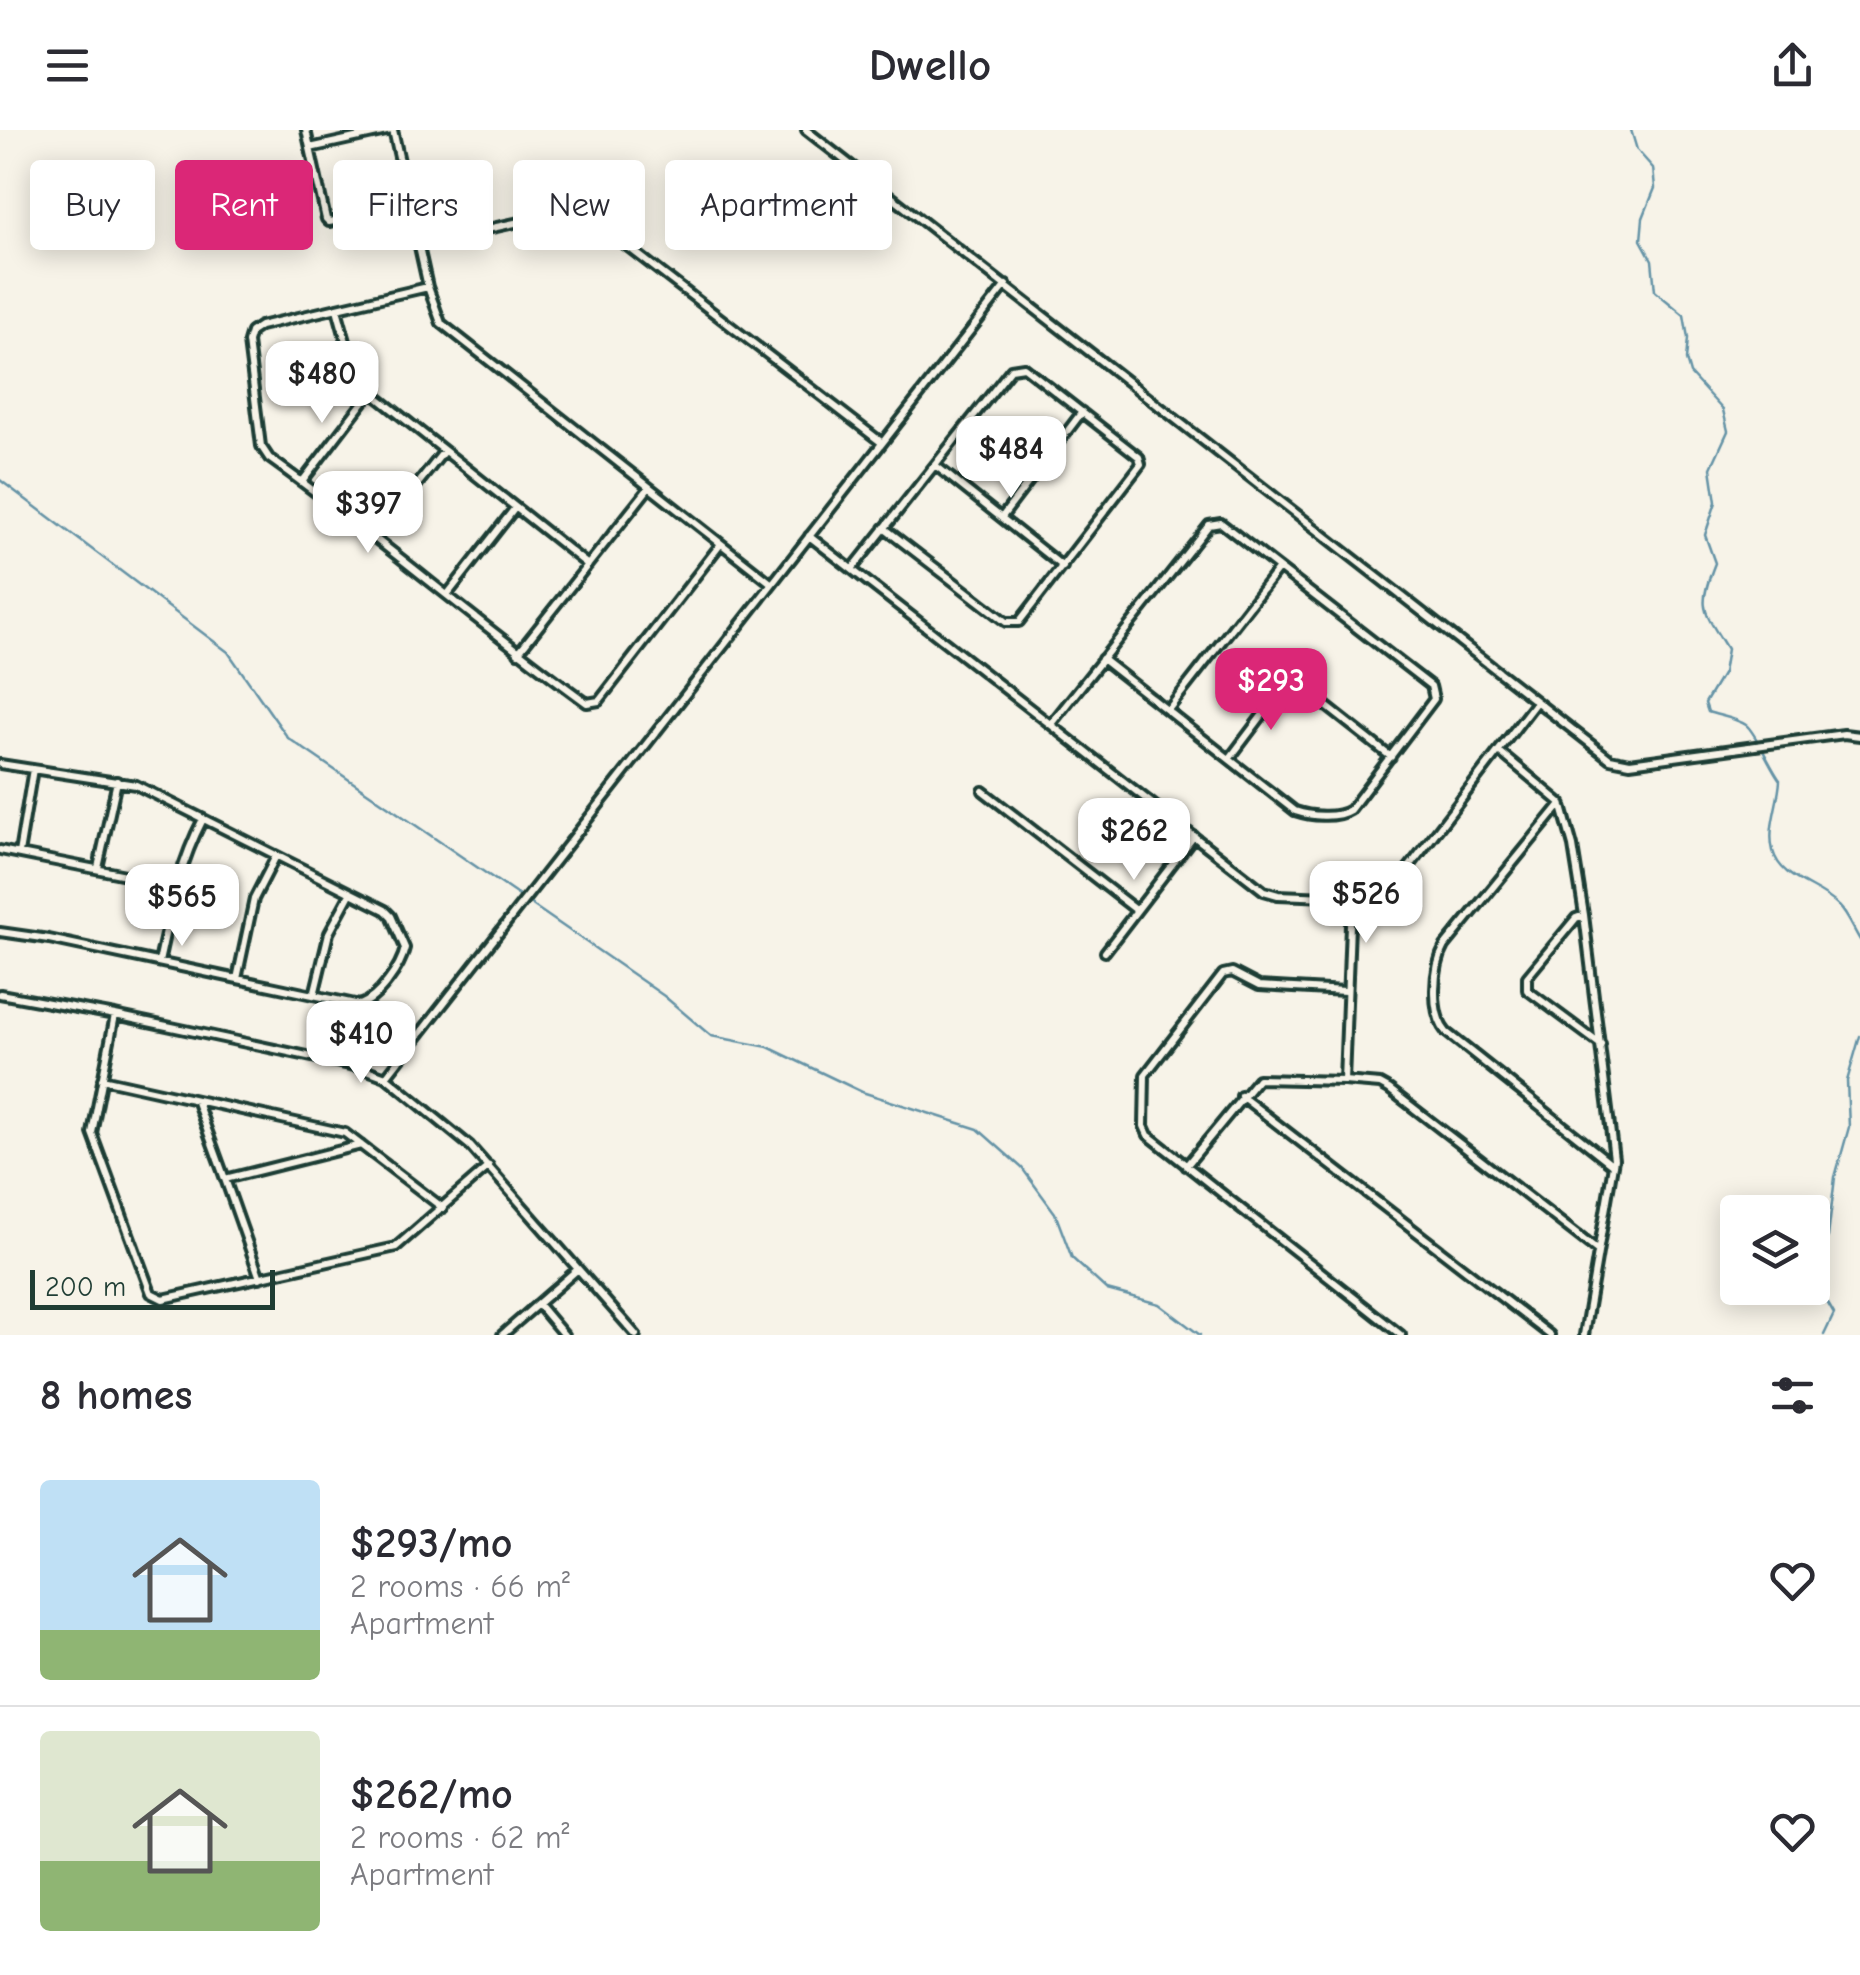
<!DOCTYPE html>
<meta charset="utf-8">
<style>
body{margin:0;font-family:"Comic Neue",sans-serif;background:#f7f7f7;color:#2b2b33;height:100vh;display:flex;flex-direction:column;font-size:38px;white-space:nowrap}
*{box-sizing:border-box;margin:0}
p{font-size:32px;color:#7c7c81}
.icon{flex:none;width:55px;height:55px;fill:none;stroke:currentColor;stroke-width:2;stroke-linecap:round;stroke-linejoin:round}
.map{position:relative;height:1205px;overflow:hidden}
.panel{display:flex;flex-direction:column;background:#fff;flex:1}
.panel>*{flex:none}
.top-card{position:absolute;left:30px;top:30px;width:1000px;height:90px;display:flex;gap:20px}
.controls{position:absolute;left:1720px;top:1065px;display:grid;gap:20px}
.controls a{display:grid;place-items:center;width:110px;height:110px;border-radius:10px;background:#fff;box-shadow:0 5px 25px #0003;font-size:50px}
.scale{position:absolute;left:30px;bottom:25px;width:245px;box-sizing:border-box;padding-left:10px;border:5px solid #1f3d34;border-top:0;font-size:28px;line-height:35px;white-space:nowrap;color:#1f3d34;-webkit-text-stroke:8px #f7f3e8;paint-order:stroke}
.price{position:absolute;translate:-50% -85px;padding:0 22px;border-radius:20px;background:#fff;color:#222;font-size:32px;line-height:65px;filter:drop-shadow(0 2px 5px #0008)}
.price::after{content:'';position:absolute;left:50%;top:60px;width:30px;height:22px;margin-left:-15px;background:inherit;clip-path:polygon(0 0,100% 0,50% 100%)}
.price.selected{background:#db2777;color:#fff}
ul{padding:0;list-style:none}
li{display:flex;align-items:center;gap:30px;height:250px;padding:0 40px}
li+li{border-top:2px solid #e1e1e2}
li span{display:grid;place-items:center;flex:none;width:280px;height:200px;border-radius:10px;color:#555}
li>.icon{margin-inline-start:auto}
span .icon{width:120px;height:120px;fill:#fffc;stroke-width:1}
li b{font-size:42px}
h2{display:flex;justify-content:space-between;align-items:center;height:120px;padding:0 40px;font-size:42px}
.tag{padding:0 35px;border-radius:10px;background:#fff;box-shadow:0 5px 25px #0003;font-size:35px;line-height:90px}
.tag.selected{background:#db2777;color:#fff}
header{display:flex;justify-content:space-between;align-items:center;height:130px;padding:0 40px;background:#fff;font-size:45px;font-weight:800}
.map>svg:first-child{display:block}
</style>
<header><svg class="icon" aria-label="menu" viewBox="0 0 24 24"><path d="M4 6h16M4 12h16M4 18h16"/></svg>Dwello<svg class="icon" aria-label="share" viewBox="0 0 24 24"><path d="M12 15V3M7 8l5-5 5 5M5 13v7h14v-7"/></svg></header>
<div class="map">
<svg width="1860" height="1205" viewBox="0 0 1860 1205">
<rect width="100%" height="100%" fill="#f7f3e8"/>
<filter id="ink" filterUnits="userSpaceOnUse"><feTurbulence type="fractalNoise" baseFrequency=".01" numOctaves="2"/><feDisplacementMap in="SourceGraphic" scale="20" xChannelSelector="R" yChannelSelector="G"/><feConvolveMatrix kernelMatrix="1 2 1 2 8 2 1 2 1" color-interpolation-filters="sRGB"/></filter>
<g filter="url(#ink)">
<g fill="none" stroke-linecap="round" stroke-linejoin="round">
<!-- stream -->
<path stroke="#6593a6" stroke-width="2.5" d="M1631,0L1637,20L1653,38L1655,58L1643,88L1641,110L1652,130L1655,161L1684,185L1688,208L1686,230L1690,244L1723,280L1728,301L1711,338L1716,372L1705,405L1715,433C1697,479 1703,479 1727,519L1723,543L1705,573L1708,582C1720,586 1736,588 1746,595C1755,601 1770,637 1780,650C1779,673 1767,698 1773,721C1781,751 1819,755 1839,776C1848,785 1853,799 1860,810
M0,350L228,522L288,608L522,768
M528,772L664,866L711,906L768,917L862,962L978,999L1022,1038L1055,1083L1072,1128L1107,1160L1159,1174L1200,1205
M1812,1135L1828,1107L1835,1047L1849,997L1847,951L1860,906
M1812,1146L1834,1184L1824,1205"/>
<!-- minor casing -->
<g stroke="#1f3d34" stroke-width="14">
<path id="minor" d="M306,0L326,89L329,92L410,78
M393,0L428,157L441,193L771,453
M806,0L1610,629L1630,633L1844,604L1860,606
M310,18L391,0
M419,114L579,79L881,312
M428,157L260,196L251,202L248,212L261,316L269,328C378,406 478,494 587,573L599,571L720,415
M337,179L357,251L588,435
M935,335L1063,437
M302,352L370,263
M1002,387L1082,282
M809,406L1264,761L1278,765L1378,769L1387,766L1536,572
M375,408L444,321
M853,438L1011,239L1024,237L1139,327L1141,334L1019,492H1006L884,398
M447,465L515,378
M518,523L648,359
M1168,580L1279,438
M1051,594L1209,395L1221,393L1431,556L1434,569L1350,680C1336,689 1310,686 1295,681L1102,529
M1500,622L1561,673L1573,716L1584,785L1614,1029L1584,1205
M1230,628L1282,559L1291,554L1301,556L1391,627
M0,634L136,655L385,780L391,786L405,818C401,837 378,869 360,875L49,809L0,802
M983,661L1136,780
M1561,674L1445,816C1433,837 1430,883 1446,902L1613,1035
M0,720L176,755
M19,723L33,639
M98,738L117,651
M1584,785L1576,788L1527,847V860L1601,915
M1105,822L1194,706
M159,832C170,782 179,735 203,689
M237,849L254,769L276,726
M1345,861L1259,856L1232,842L1223,844L1145,945L1144,996L1148,1005L1401,1205
M0,864L115,885L359,937L386,947L470,1016L636,1205
M314,865L329,803L350,764
M115,885L92,1003L151,1163L163,1169L396,1117L489,1036
M386,947L1006,155
M102,949L345,1003L443,1078
M1344,951L1351,769
M1241,966L1550,1205
M197,972L225,1049L361,1015
M1186,1036L1258,949L1344,951L1380,954L1389,959L1598,1121
M225,1049L260,1148
M538,1174L564,1205
M502,1205L578,1139"/>
</g>
<!-- minor -->
<use href="#minor" stroke="#f7f3e8" stroke-width="6"/>
</g>
</g>
</svg>
<div class="controls">
<a><svg class="icon" aria-label="layers" viewBox="0 0 24 24"><path d="M12 4l9 5-9 5-9-5zM3 14l9 5 9-5"/></svg></a>
</div>
<div class="scale">200 m</div>
<b class="price" style="left:322px;top:296px">$480</b>
<b class="price" style="left:1011px;top:371px">$484</b>
<b class="price" style="left:368px;top:426px">$397</b>
<b class="price selected" style="left:1271px;top:603px">$293</b>
<b class="price" style="left:1134px;top:753px">$262</b>
<b class="price" style="left:1366px;top:816px">$526</b>
<b class="price" style="left:182px;top:819px">$565</b>
<b class="price" style="left:361px;top:956px">$410</b>
<div class="top-card">
<a class="tag">Buy</a>
<a class="tag selected">Rent</a>
<a class="tag">Filters</a>
<a class="tag">New</a>
<a class="tag">Apartment</a>
</div>
</div>
<section class="panel">
<h2>8 homes<svg class="icon" aria-label="filters" viewBox="0 0 24 24"><path d="M4 7h16M4 17h16"/><circle cx="9" cy="7" r="2"/><circle cx="15" cy="17" r="2"/></svg></h2>
<ul>
<li><span style="background:linear-gradient(#bfe0f5 75%,#8fb573 0)"><svg class="icon" aria-label="home" viewBox="0 0 24 24"><path d="M3 11l9-7 9 7M6 9v11h12V9"/></svg></span><div><b>$293/mo</b><p>2 rooms · 66 m²</p><p>Apartment</p></div><svg class="icon" aria-label="heart" viewBox="0 0 24 24"><path d="M12 20l-8-8c-3-5 5-10 8-4 3-6 11-1 8 4z"/></svg></li>
<li><span style="background:linear-gradient(#dfe7d0 65%,#8fb573 0)"><svg class="icon" aria-label="home" viewBox="0 0 24 24"><path d="M3 11l9-7 9 7M6 9v11h12V9"/></svg></span><div><b>$262/mo</b><p>2 rooms · 62 m²</p><p>Apartment</p></div><svg class="icon" aria-label="heart" viewBox="0 0 24 24"><path d="M12 20l-8-8c-3-5 5-10 8-4 3-6 11-1 8 4z"/></svg></li>
</ul>
</section>
